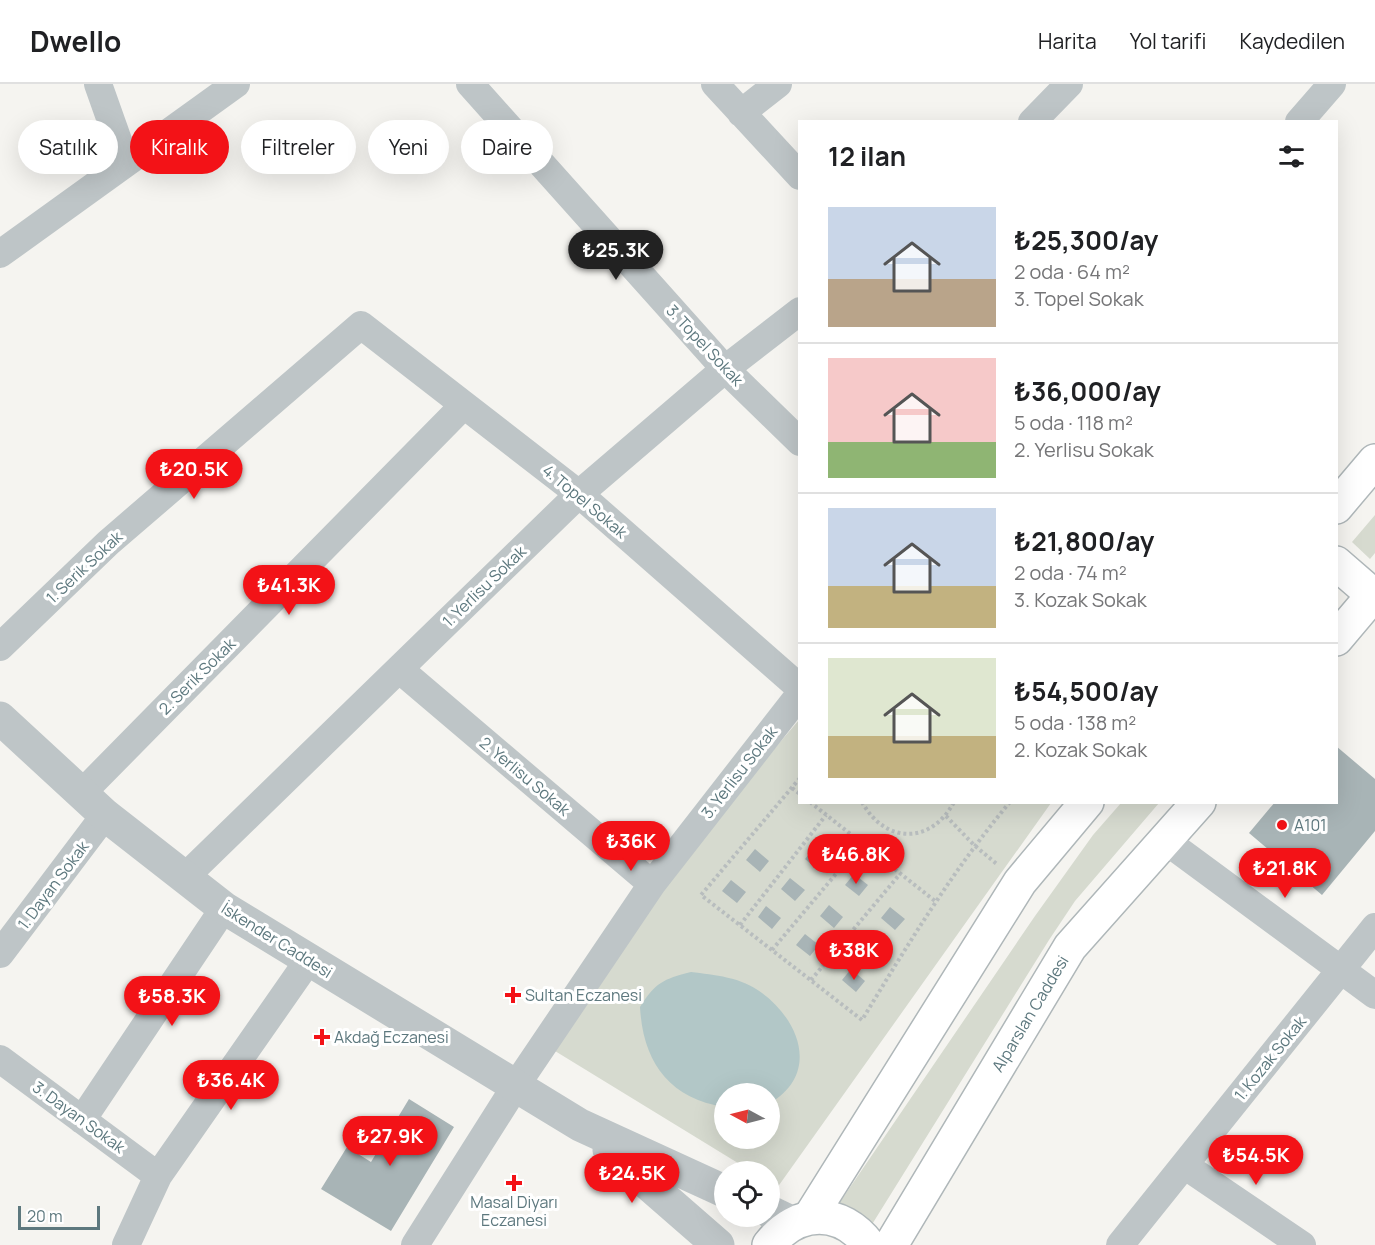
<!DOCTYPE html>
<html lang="tr">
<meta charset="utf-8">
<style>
body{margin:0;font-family:Manrope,sans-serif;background:#f2f2f2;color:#202124;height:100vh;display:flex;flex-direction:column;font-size:22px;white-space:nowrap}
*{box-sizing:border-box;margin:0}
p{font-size:20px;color:#757577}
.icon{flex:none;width:33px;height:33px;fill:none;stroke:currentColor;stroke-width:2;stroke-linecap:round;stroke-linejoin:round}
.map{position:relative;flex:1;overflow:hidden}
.details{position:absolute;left:798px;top:36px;width:540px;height:684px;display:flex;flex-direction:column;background:#fff;border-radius:0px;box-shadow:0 6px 24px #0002}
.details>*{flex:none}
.guide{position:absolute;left:18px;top:36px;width:570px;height:54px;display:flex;gap:12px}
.needle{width:39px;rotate:277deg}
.buttons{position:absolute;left:714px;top:999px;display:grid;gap:12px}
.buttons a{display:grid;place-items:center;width:66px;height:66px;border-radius:50%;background:#fff;box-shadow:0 6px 24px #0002;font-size:30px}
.scale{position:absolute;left:18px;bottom:15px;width:82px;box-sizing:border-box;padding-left:6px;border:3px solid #5d787e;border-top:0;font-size:16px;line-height:21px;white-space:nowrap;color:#5d787e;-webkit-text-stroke:4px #fff;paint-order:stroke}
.price{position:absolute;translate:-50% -51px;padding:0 14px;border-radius:21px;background:#f31217;color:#fff;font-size:20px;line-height:39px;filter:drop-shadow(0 2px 3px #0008)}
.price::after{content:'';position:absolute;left:50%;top:36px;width:18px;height:14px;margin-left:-9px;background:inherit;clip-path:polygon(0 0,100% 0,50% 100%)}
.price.on{background:#222;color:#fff}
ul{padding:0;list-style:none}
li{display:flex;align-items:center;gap:18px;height:150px;padding:0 30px}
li+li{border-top:2px solid #e0e0e0}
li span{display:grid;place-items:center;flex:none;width:168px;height:120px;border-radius:0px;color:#555}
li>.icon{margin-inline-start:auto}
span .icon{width:72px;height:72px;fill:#fffc;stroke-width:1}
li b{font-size:26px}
h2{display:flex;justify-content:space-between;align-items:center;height:72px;padding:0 30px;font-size:26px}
.tag{padding:0 21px;border-radius:27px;background:#fff;box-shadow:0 6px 24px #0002;font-size:21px;line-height:54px}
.tag.on{background:#f31217;color:#fff}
header{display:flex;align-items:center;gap:36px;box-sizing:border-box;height:84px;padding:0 30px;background:#fff;border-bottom:2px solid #e0e0e0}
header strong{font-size:28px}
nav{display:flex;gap:33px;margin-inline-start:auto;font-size:21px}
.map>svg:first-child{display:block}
</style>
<header>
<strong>Dwello</strong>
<nav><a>Harita</a><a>Yol tarifi</a><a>Kaydedilen</a></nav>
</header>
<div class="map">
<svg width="1375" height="1161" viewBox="0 0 1375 1161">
<rect width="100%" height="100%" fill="#f5f4f0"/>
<!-- green -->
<path fill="#d6dacf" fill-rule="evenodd" d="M1375,431V469L1370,475L1352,458Z
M799,636L800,718L1051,719L777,1104L770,1099V1088L751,1087L555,967L667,790ZM724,1010H770V1054H724Z
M1121,719H1159L1075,817L1049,856L871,1142L838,1121L1035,832L1093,751Z"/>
<!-- water -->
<path fill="#b2c7c7" d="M691,888C714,891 742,893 762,909C801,938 819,990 770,1019V1010H724V1023C669,1014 643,978 640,923C655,899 663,895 691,888Z"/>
<!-- building -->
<path fill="#a8b4b6" d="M1336,662L1375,695V747L1322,811L1249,749L1275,718H1336Z
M814,764L828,776L819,787L805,775Z
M755,765L769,777L760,788L746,776Z
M854,790L868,801L859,812L845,801Z
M790,794L805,806L795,817L781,805Z
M731,796L746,808L737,819L722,807Z
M829,821L843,833L834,844L820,832Z
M766,822L781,834L772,845L758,833Z
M890,823L905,835L895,846L881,834Z
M805,850L819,861L810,872L796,861Z
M871,854L886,866L876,877L862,865Z
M851,885L865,897L856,908L842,896Z
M409,1015L454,1043L391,1147L321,1105L347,1063L371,1078Z"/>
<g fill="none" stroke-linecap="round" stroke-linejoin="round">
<!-- primary casing -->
<g stroke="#afb7b9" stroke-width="36">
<g id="primary">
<path d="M1336,423L1375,377"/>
<path d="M1336,479L1373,511"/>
<path d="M1336,555L1375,509"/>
<path d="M810,1133L1020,798L1087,718"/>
<path d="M769,1161C798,1124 841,1124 869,1161"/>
<path id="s1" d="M891,1161L1070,863L1199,718"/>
</g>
</g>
<!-- path -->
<path stroke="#b8bdbe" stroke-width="4" stroke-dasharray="3 3" stroke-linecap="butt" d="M800,694L701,811L862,936C908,860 953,786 1010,718
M792,704L800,710
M810,718L935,817
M862,718C885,760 931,761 954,718
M946,732L974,761L998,781
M740,841L826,731
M772,866L862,759
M811,896L900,790"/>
<!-- minor -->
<path stroke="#bec5c7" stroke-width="28" d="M98,0L126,79
M470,0L725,285L800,358
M715,0L800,92
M741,29L778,0
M1032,38L1069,0
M1299,38L1332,0
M0,170L236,0
M0,563L108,459L361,241L579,410L800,604
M399,585L652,800
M81,710L464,321
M1166,757L1375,911
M184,794L579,410L725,285L800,227
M0,870L105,731
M0,975L158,1092
M82,1036L224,824
M1184,1081L1302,1161
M126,1161L158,1092L308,877
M415,1161L515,1003L652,800L800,610
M1120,1161L1375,843"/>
<!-- tertiary -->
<path stroke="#bec5c7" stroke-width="33" d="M0,634L105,731L224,824L580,1041L724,1107
M609,1066L718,1161
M770,1128L793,1139"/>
<!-- primary -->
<use href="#primary" stroke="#fff" stroke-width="33"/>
</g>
<!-- markers -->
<g fill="#f31217" stroke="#fff" stroke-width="2">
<circle cx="1282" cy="741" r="6"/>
<path d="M510 902h6v6h6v6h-6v6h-6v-6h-6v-6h6z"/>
<path d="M319 944h6v6h6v6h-6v6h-6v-6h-6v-6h6z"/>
<path d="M511 1090h6v6h6v6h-6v6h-6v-6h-6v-6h6z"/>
</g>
<g text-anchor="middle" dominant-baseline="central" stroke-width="6" stroke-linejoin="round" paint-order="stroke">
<!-- street labels -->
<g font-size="16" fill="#5d787e" stroke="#fff">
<text transform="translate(705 261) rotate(47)">3. Topel Sokak</text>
<text transform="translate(585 417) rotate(40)">4. Topel Sokak</text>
<text transform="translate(84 483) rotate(-43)">1. Serik Sokak</text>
<text transform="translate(484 502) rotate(-44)">1. Yerlisu Sokak</text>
<text transform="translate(197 592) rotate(-45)">2. Serik Sokak</text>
<text transform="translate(739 688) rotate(-52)">3. Yerlisu Sokak</text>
<text transform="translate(525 692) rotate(40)">2. Yerlisu Sokak</text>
<text transform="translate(53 801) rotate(-53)">1. Dayan Sokak</text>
<text transform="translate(277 856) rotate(32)">İskender Caddesi</text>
<text stroke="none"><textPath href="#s1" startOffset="270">Alparslan Caddesi</textPath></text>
<text transform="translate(1270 974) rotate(-51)">1. Kozak Sokak</text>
<text transform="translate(79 1033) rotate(36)">3. Dayan Sokak</text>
</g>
<!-- poi labels -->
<g font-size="16" fill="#5d787e" stroke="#fff" text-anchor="start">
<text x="1294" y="741">A101</text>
<text x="525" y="911">Sultan Eczanesi</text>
<text x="334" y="953">Akdağ Eczanesi</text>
<text x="514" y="1118" text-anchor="middle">Masal Diyarı<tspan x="514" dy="18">Eczanesi</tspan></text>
</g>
</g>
</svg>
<div class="buttons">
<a><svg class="needle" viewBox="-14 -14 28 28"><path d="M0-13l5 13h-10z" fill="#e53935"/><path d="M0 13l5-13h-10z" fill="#757577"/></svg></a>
<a><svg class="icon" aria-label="locate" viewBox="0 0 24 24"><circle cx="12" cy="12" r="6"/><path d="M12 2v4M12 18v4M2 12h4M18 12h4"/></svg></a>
</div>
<div class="scale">20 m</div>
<b class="price on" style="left:616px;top:197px">₺25.3K</b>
<b class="price" style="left:194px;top:416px">₺20.5K</b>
<b class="price" style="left:289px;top:532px">₺41.3K</b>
<b class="price" style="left:631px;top:788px">₺36K</b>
<b class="price" style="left:856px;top:801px">₺46.8K</b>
<b class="price" style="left:1285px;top:815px">₺21.8K</b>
<b class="price" style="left:854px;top:897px">₺38K</b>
<b class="price" style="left:172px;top:943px">₺58.3K</b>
<b class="price" style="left:231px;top:1027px">₺36.4K</b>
<b class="price" style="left:390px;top:1083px">₺27.9K</b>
<b class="price" style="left:1256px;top:1102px">₺54.5K</b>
<b class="price" style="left:632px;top:1120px">₺24.5K</b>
<div class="guide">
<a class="tag">Satılık</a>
<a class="tag on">Kiralık</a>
<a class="tag">Filtreler</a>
<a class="tag">Yeni</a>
<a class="tag">Daire</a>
</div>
<section class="details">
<h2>12 ilan<svg class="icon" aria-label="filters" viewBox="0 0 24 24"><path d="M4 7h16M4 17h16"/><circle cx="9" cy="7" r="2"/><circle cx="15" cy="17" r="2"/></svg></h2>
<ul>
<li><span style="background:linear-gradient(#c9d6e8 60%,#b9a48a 0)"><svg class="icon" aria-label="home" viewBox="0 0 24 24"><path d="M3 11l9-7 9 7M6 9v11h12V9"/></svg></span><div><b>₺25,300/ay</b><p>2 oda · 64 m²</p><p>3. Topel Sokak</p></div></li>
<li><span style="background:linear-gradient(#f6c9c9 70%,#8fb573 0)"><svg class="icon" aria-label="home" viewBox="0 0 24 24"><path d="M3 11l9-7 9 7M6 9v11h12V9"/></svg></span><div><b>₺36,000/ay</b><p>5 oda · 118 m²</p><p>2. Yerlisu Sokak</p></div></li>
<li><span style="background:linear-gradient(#c9d6e8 65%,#c2b280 0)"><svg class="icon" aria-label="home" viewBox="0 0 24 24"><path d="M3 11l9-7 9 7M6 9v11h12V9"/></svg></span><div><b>₺21,800/ay</b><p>2 oda · 74 m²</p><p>3. Kozak Sokak</p></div></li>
<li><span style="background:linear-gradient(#dfe7d0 65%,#c2b280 0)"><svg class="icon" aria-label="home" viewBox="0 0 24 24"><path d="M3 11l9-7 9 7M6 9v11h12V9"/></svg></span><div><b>₺54,500/ay</b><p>5 oda · 138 m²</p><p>2. Kozak Sokak</p></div></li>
</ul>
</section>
</div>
